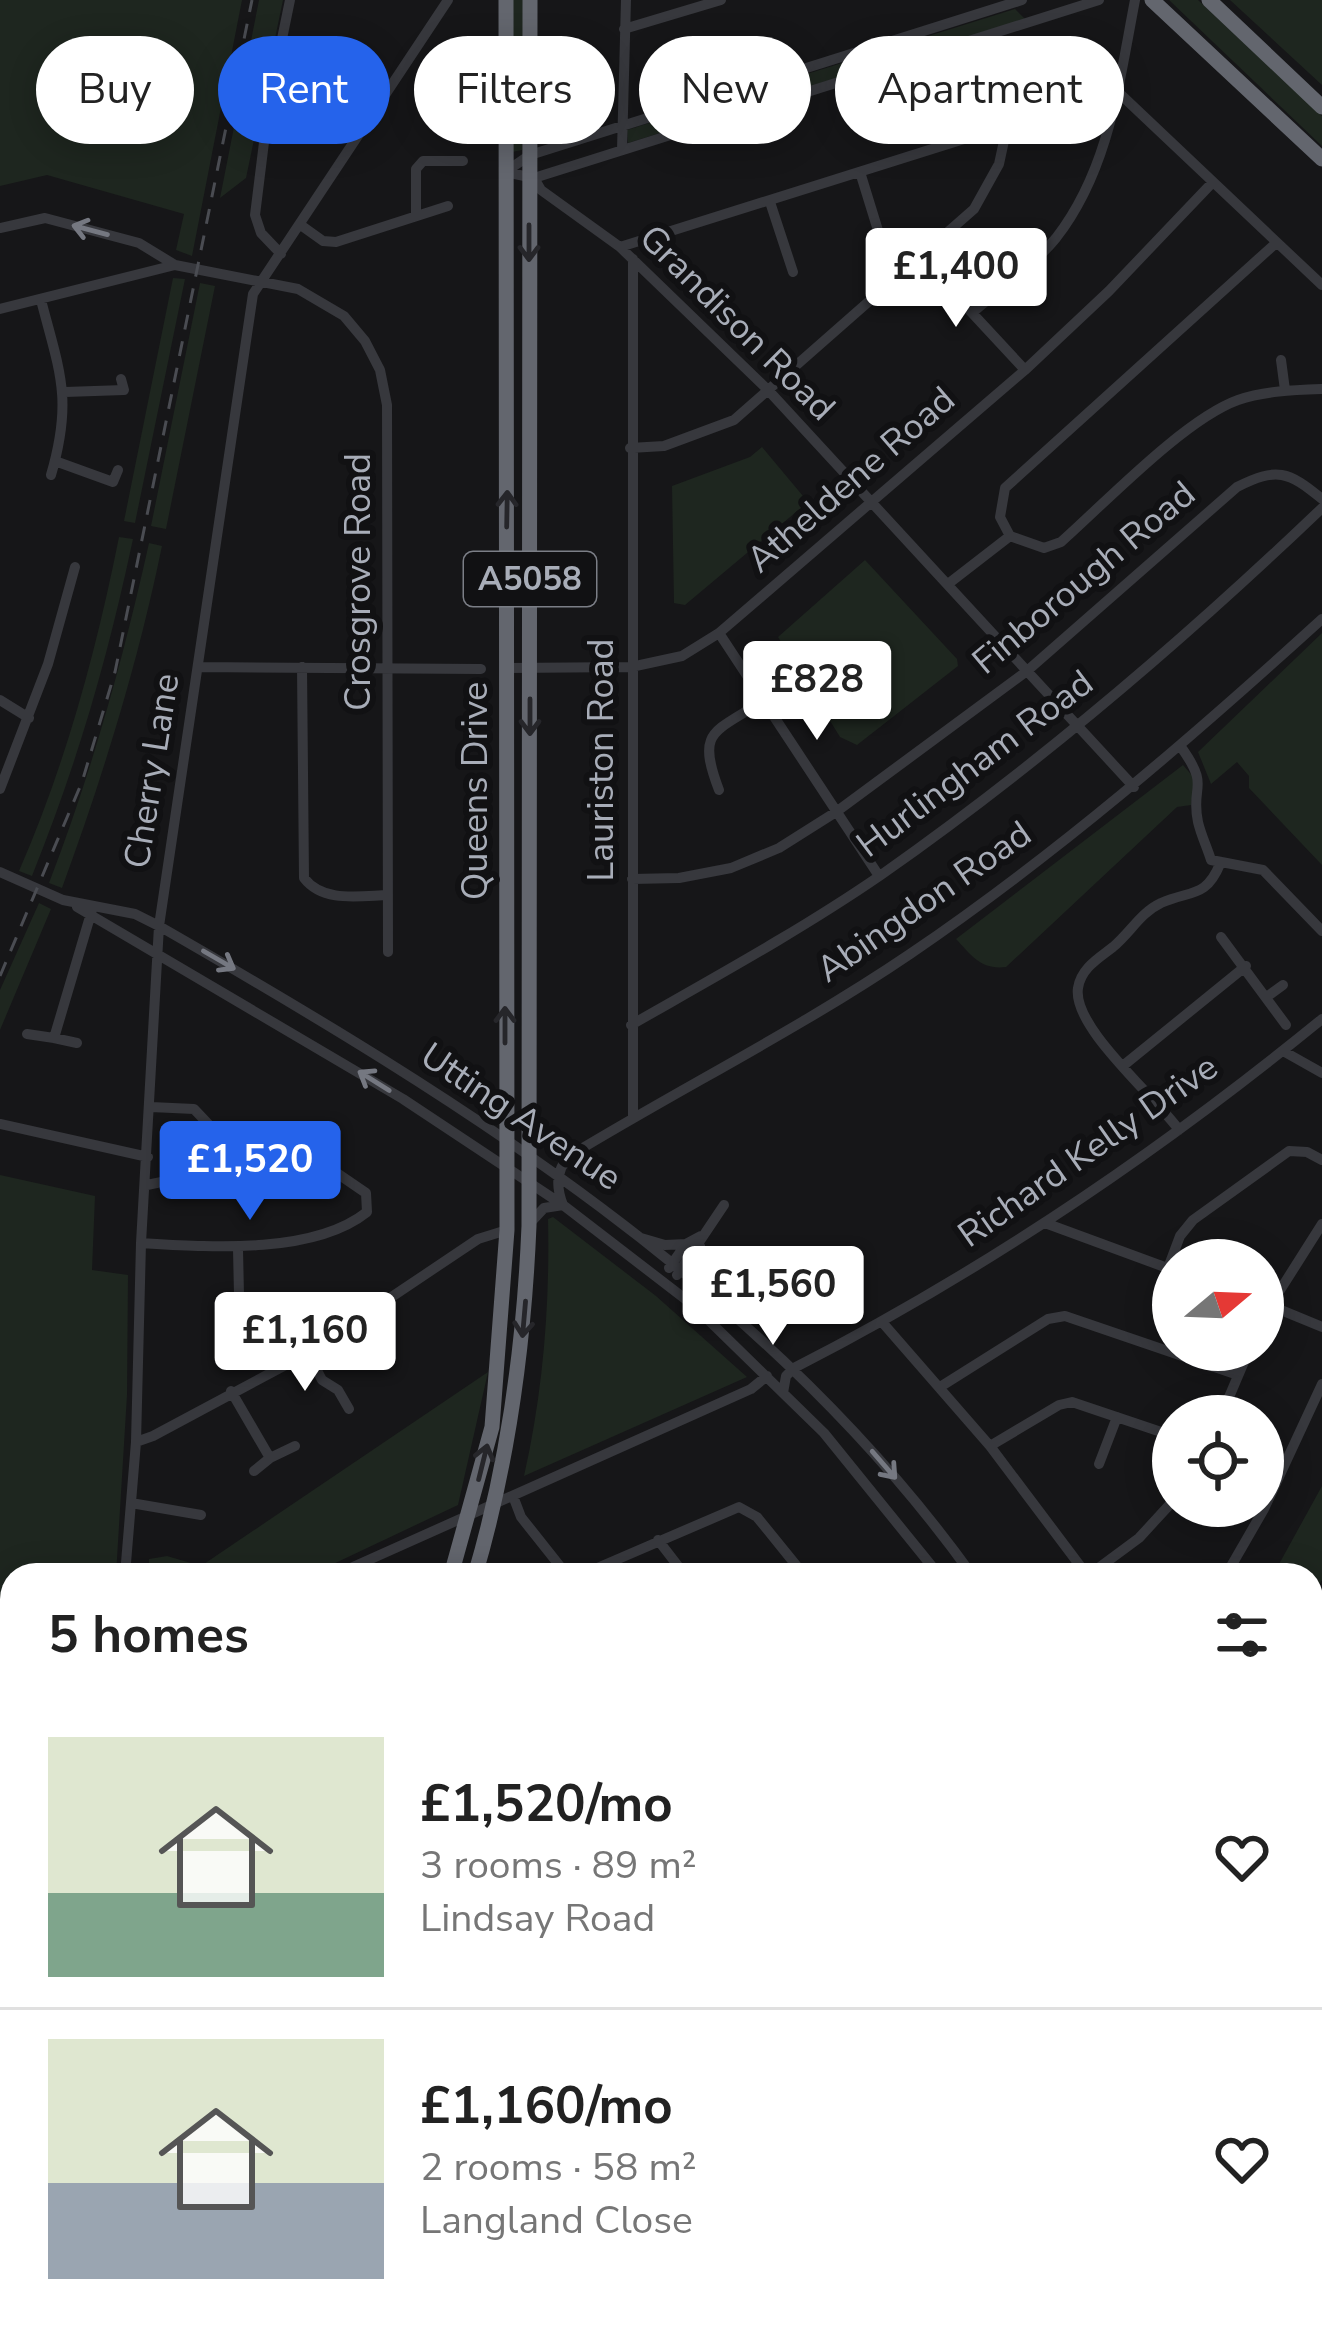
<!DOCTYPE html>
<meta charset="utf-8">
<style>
body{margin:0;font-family:"Nunito Sans",sans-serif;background:#f6f6f6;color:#222;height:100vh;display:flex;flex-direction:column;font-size:45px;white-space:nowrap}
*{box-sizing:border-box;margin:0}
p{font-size:39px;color:#767676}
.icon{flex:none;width:66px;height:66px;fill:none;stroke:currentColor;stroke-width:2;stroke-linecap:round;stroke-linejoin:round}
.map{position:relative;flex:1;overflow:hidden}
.details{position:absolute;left:0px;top:1563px;width:1323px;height:771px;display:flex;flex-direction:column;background:#fff;border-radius:36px 36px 0 0;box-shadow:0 6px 30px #0003}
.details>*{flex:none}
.top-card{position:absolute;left:36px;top:36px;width:1251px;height:108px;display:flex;gap:24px}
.needle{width:78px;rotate:71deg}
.controls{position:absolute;left:1152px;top:1239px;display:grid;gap:24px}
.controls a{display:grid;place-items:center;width:132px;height:132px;border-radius:50%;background:#fff;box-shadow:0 6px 30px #0003;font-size:60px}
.price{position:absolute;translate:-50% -102px;padding:0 27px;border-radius:12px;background:#fff;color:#222;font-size:39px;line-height:78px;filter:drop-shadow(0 3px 6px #0008)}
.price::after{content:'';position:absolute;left:50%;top:72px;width:36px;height:27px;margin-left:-18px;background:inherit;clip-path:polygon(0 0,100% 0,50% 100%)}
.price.selected{background:#2563eb;color:#fff}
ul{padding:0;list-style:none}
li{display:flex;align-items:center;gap:36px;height:300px;padding:0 48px}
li+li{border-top:3px solid #e0e0e0}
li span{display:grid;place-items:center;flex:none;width:336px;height:240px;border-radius:0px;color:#555}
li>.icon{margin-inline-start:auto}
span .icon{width:144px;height:144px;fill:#fffc;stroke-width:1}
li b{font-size:51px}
h2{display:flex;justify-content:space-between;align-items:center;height:144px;padding:0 48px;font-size:51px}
.chip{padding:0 42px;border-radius:54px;background:#fff;box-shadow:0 6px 30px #0003;font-size:42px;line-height:108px}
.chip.selected{background:#2563eb;color:#fff}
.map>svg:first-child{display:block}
</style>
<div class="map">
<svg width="1322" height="2332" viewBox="0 0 1322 2332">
<rect width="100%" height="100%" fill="#161618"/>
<!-- green -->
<path fill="#1e261f" d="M0,0H242L192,256L176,250L184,214L47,175L0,186Z
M259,0H283L246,178L220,198Z
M511,0H525L522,150L512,152Z
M1169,0H1198L1322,116V146Z
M1230,0H1322V85Z
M1015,9L1025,19L628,143L627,130Z
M173,278L185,279L135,523L124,521Z
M200,283L215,286L166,529L151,526Z
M762,447L808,502L685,605L674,603L672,486L750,457Z
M119,537L133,539C107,661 78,761 32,876L19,871C66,763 96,652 119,537Z
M149,543L162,546C138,663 103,776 62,888L49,883C92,771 123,660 149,543Z
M865,560L957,659L958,666L857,745L840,737L778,637Z
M1322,633V865L1249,788V776L1237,762L1211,784L1198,752Z
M1183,765L1195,779L1191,805L1177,807L1006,967C981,970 972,956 956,939Z
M39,903L51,909L0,1030V990Z
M0,1175L95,1196L92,1270L128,1275L127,1395L116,1575H12V1713L0,1718Z
M553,1217L656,1296L747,1377L524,1476C543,1392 550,1305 548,1219Z
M488,1372L458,1505L310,1575H149V1559L167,1556L201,1566Z
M1322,1486V1580L1311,1599V1575H1273Z"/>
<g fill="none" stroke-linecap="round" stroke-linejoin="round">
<!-- minor -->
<path stroke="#37383d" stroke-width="10" d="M624,29L721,0
M622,150L626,0
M505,172L534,178L1099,0
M505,172L530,155L1022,0
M860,172L893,279
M534,178L541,190L620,247L768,390L1134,787
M770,202L793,272
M416,216V169L423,161H463
M302,226L323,241L336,242L448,206
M0,228L45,218L139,243L175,265
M620,247L1117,91L1322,285
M281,254L261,233L255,215L269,102L290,0
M633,259V1118
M922,259L1025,370
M41,300C60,373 73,399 51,475
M0,309L175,265L298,289L344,316L365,341L380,370L387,405L388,952
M972,313C999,289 1033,266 1056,238C1109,170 1119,83 1135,0
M1281,360L1285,390
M65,392L124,390L121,379
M630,448L664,446L734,420L974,209L999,164L1007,127
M55,461L113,482L118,470
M1010,536L1000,517L1005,488L1276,243
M1010,536L1044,548L1061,542C1106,502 1185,419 1238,400C1264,391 1294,390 1322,389
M948,584L1010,536
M719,633L879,876
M199,667L481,669
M302,667L304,878C323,903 359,896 388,895
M505,668L631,667L682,656L719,633L1025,370L1109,291L1212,183
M0,700L29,718
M1181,747C1211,789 1190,784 1198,822C1201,835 1207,847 1211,860L1263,870L1322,931
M0,789L48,664L75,567
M719,790C696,730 714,733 761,702
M0,872L63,900L135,914L159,926C460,1099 766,1288 972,1575
M632,879L679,878L731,868L779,848L836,812L1027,671L1237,487C1277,467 1288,471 1322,499
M77,907L403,1099L563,1205L693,1305L824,1433L939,1575
M1221,937L1286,1025
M1268,996L1283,985
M631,1025C715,977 801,930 881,875C1039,764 1183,641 1322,508
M27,1034L54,1038
M77,1043L54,1038L92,910
M1283,1051L1322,1073
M1124,1065L1246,966
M151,1107L194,1109L212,1128
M0,1124L148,1157
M1179,1130C1154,1095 1072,1027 1078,988C1081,968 1099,958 1113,947C1131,932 1140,913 1161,903C1191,890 1206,898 1220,864
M530,1223L544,1208L563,1205C556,1187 555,1169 571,1155C683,1087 801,1028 910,954C1057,854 1190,739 1322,619
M1045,1223L1170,1269
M641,1238L665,1245L686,1244
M141,1243C208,1247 313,1255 367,1212L366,1193L306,1152L147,1185
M700,1246L709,1289
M238,1249L239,1295
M669,1268L686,1244L701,1236
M1168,1268L1180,1236L1193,1220L1289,1151L1307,1152L1322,1160
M677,1275L724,1205
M1264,1303L1322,1327
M1263,1317L1322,1224
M882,1322L990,1446L1087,1575
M308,1353L322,1380L338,1390L349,1409
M940,1387L1048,1319L1065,1316L1238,1375
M231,1391L270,1458L295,1446
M783,1393L786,1376L794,1368C982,1272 1158,1153 1322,1019
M1221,1416L1249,1350
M136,1442L153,1436L308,1353L478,1239L507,1230
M990,1446L1059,1405L1072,1402L1173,1436
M1099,1464L1117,1417
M254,1471L270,1458
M513,1496L521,1517L567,1575
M131,1503L201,1515
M658,1540L685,1575
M125,1575L136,1442L141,1243L159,926L253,294L448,0
M335,1575L751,1389L767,1376
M581,1575L739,1507L757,1517L804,1575
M1089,1575L1139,1538L1173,1501
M1226,1575L1264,1509L1322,1384
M1311,1705L1322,1686
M0,1725L12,1720
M1311,1989L1322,1999
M1311,2022L1322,2032
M0,2050L12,2025
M0,2286L12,2251
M395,2322L401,2332
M498,2322L500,2332
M592,2322L599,2332
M1072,2322L1075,2332
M75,2332L78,2322
M355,2332L357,2322
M676,2332L682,2322
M778,2332L781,2322
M1050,2332L1057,2322"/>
<!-- major -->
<path stroke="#53555c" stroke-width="14" d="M1311,1819L1322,1817
M1311,1845L1322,1843
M0,2008L12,2012
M0,2034L12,2038"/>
<!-- highway -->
<path stroke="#63666e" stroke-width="15" d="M1152,0L1322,159
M1209,0L1322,107
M451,1575L492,1427L507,1230L506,0
M475,1575C509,1460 524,1346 529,1226L530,0
M221,2332L224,2322
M248,2332L251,2322"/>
<!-- rail -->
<path stroke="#4a4c52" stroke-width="3" stroke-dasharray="15 12" stroke-linecap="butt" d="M0,976L82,782L115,672L252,0"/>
</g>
<!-- one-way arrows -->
<defs><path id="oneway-shaft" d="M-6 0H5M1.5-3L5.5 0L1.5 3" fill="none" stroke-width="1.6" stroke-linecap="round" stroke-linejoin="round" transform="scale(3)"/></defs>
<g stroke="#757881">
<use href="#oneway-shaft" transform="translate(90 230) rotate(-165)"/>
<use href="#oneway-shaft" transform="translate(219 960) rotate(30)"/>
<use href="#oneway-shaft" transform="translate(374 1081) rotate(-148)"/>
<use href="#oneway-shaft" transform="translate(884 1465) rotate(49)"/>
</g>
<g stroke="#26262a">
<use href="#oneway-shaft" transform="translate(529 243) rotate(90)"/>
<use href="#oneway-shaft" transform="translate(507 509) rotate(-89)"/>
<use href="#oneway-shaft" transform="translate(530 717) rotate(90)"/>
<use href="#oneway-shaft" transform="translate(505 1025) rotate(-90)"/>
<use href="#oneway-shaft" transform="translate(524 1319) rotate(95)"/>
<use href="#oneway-shaft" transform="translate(483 1462) rotate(-76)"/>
</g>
<g text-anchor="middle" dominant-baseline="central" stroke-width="12" stroke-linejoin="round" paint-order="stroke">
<!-- shield labels -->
<rect fill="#111113" stroke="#7b7e86" stroke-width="3" x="464" y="552" width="132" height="54" rx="9"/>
<g font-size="33" font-weight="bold" fill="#a8adb8">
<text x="530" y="579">A5058</text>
</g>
<!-- street labels -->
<g font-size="36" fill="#a8adb8" stroke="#111113">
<text transform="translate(737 323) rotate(45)">Grandison Road</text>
<text transform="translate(851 480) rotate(-41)">Atheldene Road</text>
<text transform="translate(1084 578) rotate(-40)">Finborough Road</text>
<text transform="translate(358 582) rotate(-90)">Crosgrove Road</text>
<text transform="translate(601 760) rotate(-90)">Lauriston Road</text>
<text transform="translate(975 764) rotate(-37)">Hurlingham Road</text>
<text transform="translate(152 771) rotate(-81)">Cherry Lane</text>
<text transform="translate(475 791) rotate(-90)">Queens Drive</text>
<text transform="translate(924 902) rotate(-35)">Abingdon Road</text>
<text transform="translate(521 1117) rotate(34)">Utting Avenue</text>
<text transform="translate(1088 1151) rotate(-35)">Richard Kelly Drive</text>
</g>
</g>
</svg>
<div class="controls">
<a><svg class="needle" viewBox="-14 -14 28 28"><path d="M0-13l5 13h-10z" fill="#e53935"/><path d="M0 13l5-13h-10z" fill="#767676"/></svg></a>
<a><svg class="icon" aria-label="locate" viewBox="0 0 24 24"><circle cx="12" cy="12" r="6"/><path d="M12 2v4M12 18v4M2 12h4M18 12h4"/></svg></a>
</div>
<b class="price" style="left:956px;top:330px">£1,400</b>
<b class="price" style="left:817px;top:743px">£828</b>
<b class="price selected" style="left:250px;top:1223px">£1,520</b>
<b class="price" style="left:773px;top:1348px">£1,560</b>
<b class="price" style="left:305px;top:1394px">£1,160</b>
<div class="top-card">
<a class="chip">Buy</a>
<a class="chip selected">Rent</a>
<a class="chip">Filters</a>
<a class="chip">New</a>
<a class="chip">Apartment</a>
</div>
<section class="details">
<h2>5 homes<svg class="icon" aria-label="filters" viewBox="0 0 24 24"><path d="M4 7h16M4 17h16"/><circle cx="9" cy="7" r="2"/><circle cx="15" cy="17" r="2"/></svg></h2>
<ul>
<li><span style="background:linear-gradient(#dfe7d0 65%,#7fa58c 0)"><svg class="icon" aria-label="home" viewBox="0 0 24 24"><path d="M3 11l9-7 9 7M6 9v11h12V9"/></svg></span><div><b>£1,520/mo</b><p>3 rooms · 89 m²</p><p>Lindsay Road</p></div><svg class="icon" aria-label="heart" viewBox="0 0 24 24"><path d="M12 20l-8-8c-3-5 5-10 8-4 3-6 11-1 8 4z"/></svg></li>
<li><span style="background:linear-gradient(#dfe7d0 60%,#9aa5b1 0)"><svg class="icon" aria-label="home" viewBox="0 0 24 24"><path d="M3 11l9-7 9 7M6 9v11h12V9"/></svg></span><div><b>£1,160/mo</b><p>2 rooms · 58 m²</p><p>Langland Close</p></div><svg class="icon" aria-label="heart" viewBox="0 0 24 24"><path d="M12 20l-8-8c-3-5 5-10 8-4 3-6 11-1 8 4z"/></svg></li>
</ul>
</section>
</div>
